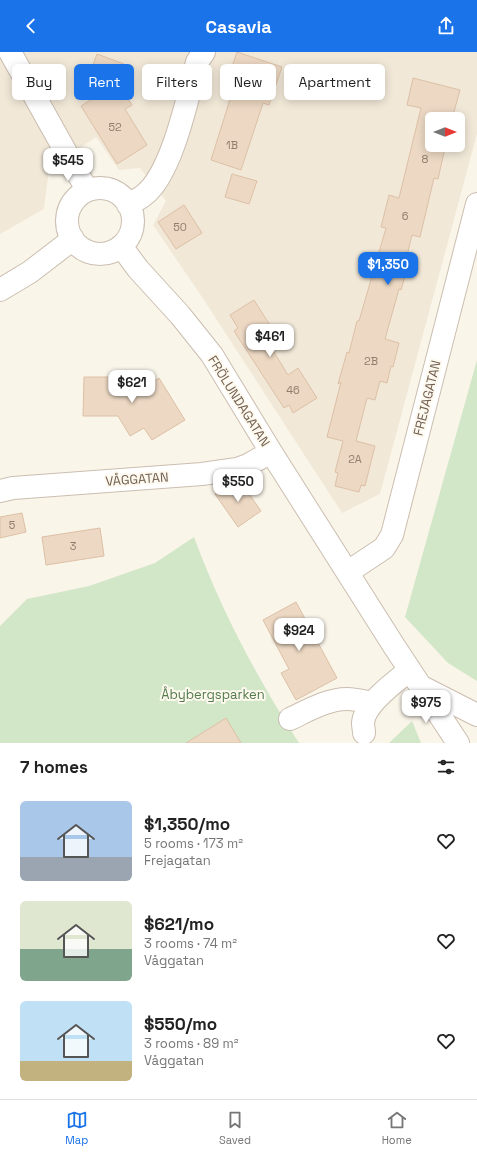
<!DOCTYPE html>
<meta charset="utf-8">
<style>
body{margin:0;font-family:"Space Grotesk",sans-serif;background:#f2f2f2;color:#222;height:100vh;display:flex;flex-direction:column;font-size:15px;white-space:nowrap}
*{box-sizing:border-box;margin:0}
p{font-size:13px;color:#767676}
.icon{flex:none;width:22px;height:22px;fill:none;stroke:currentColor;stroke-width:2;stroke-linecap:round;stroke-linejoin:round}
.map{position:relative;height:691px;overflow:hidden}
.panel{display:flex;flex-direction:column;background:#fff;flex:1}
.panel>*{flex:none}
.guide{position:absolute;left:12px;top:12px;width:453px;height:36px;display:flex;gap:8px}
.needle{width:26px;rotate:90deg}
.controls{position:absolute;left:425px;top:60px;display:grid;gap:8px}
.controls a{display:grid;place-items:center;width:40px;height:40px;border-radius:6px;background:#fff;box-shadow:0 2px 10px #0003;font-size:20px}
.price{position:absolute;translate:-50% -34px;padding:0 9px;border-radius:8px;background:#fff;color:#222;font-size:13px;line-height:26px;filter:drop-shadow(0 1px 2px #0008)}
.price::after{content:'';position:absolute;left:50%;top:24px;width:12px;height:9px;margin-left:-6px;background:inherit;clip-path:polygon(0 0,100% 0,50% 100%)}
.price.active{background:#1a73e8;color:#fff}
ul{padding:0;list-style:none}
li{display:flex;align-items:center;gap:12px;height:100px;padding:0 20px}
li span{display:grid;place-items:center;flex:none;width:112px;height:80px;border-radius:6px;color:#555}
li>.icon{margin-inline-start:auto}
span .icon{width:48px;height:48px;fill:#fffc;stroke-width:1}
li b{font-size:17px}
h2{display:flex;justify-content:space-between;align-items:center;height:48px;padding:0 20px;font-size:17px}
.tag{padding:0 14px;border-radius:6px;background:#fff;box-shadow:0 2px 10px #0003;font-size:14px;line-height:36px}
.tag.active{background:#1a73e8;color:#fff}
header{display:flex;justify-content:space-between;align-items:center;height:52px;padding:0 20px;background:#1a73e8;color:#fff;font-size:18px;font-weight:600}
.tab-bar{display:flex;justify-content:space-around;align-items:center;height:56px;border-top:1px solid #e0e0e0;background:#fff;font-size:11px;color:#767676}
.tab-bar a{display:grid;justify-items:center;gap:2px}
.tab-bar .active{color:#1a73e8}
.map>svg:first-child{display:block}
</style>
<header><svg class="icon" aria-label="back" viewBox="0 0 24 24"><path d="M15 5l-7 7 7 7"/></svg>Casavia<svg class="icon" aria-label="share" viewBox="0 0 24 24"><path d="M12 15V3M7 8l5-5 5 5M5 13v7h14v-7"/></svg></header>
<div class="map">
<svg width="477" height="691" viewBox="0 0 477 691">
<rect width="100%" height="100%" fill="#faf5e9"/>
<!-- residential -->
<path fill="#f1e8d8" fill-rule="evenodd" d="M0,0H477V82L380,442L342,461L202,245L153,173L166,149L140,116L119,118L96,85L49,117L44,157L0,182ZM432,67H458V93H432Z"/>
<!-- green -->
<path fill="#d2e6c8" d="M477,308V629L448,611L405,565Z
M194,485C221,558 257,626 299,691H0V574L27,547L89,534L155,511Z
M412,669L421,691H389Z"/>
<!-- building -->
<path fill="#ecd8c3" stroke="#ddc0a6" d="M237,0L282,15L269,53L263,51L241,118L211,108L232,41L224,38Z
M97,2L124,12L117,32L132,53L125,57L147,93L117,112L81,54L115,33L89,24Z
M413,26L460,38L452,67H432V93H446L445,96L438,127L434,126L420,185L412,183L403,220L406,221L401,238L399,237L385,287L399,291L393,315L391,314L387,331L380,329L375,348L367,346L356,389L375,394L365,434L361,433L359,440L335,434L338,421L335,420L343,389L327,385L341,330L338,332L347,300L349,301L357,269H359L386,176L381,175L389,143L399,146L421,56L407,53Z
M232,122L257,129L249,152L225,145Z
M184,153L202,181L176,197L158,170Z
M254,248L278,286L269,292L288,323L298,316L317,346L293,361L289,353L284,356L234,279L238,276L230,263Z
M84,325H140L145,335L159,326L185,368L152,388L144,376L130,384L118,364H83Z
M240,429L261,459L238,475L215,442L231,431Z
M22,461L26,480L0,486V465Z
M100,476L104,504L46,513L42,485Z
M296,550L337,626L296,648L281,621L289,617L263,568Z
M226,666L241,691H186Z"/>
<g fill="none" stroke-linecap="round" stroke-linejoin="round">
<!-- minor casing -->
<g stroke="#cbbeb0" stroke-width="24">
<path id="minor" d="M10,0L87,138
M67 169a33 33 0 1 1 66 0a33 33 0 1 1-66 0Z
M128,153C133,149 140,147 144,143C172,122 188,44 197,10L204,0
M121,194L138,217L180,263L212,303L271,400L394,594L458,691
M0,238L30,220L73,187
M0,439L13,436L202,422L237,417L248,413L271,400
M348,520L384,496L392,483L477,152
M422,635L477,663
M290,667C307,659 327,647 347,647C355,647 363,649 372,651
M364,681C364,678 363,674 363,671C364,652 396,629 410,618"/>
</g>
<!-- minor -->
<use href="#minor" stroke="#fff" stroke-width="22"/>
</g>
<g text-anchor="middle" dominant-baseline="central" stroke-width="4" stroke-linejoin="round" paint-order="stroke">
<!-- number labels -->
<g font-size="11" fill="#907d6c">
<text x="115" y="75">52</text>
<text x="232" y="93">1B</text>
<text x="425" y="107">8</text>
<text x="405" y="164">6</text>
<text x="180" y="175">50</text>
<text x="371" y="309">2B</text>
<text x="293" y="338">46</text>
<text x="355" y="407">2A</text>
<text x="12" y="473">5</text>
<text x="73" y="494">3</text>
</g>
<!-- street labels -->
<g font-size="13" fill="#725f4f" stroke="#fdf9ef">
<text transform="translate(427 346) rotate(-76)">FREJAGATAN</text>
<text transform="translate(239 349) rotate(58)">FRÖLUNDAGATAN</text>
<text transform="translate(137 427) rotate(-4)">VÅGGATAN</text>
</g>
<!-- park labels -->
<g font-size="13" fill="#547b4c" stroke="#fdf9ef">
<text x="213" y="642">Åbybergsparken</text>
</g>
</g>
</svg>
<div class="controls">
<a><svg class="needle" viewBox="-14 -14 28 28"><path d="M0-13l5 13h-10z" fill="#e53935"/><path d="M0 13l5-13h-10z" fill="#767676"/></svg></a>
</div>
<b class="price" style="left:68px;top:130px">$545</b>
<b class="price active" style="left:388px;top:234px">$1,350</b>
<b class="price" style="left:270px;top:306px">$461</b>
<b class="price" style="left:132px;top:352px">$621</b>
<b class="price" style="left:238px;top:451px">$550</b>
<b class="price" style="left:299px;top:600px">$924</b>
<b class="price" style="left:426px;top:672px">$975</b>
<div class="guide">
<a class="tag">Buy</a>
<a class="tag active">Rent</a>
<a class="tag">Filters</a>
<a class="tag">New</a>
<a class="tag">Apartment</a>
</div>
</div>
<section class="panel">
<h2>7 homes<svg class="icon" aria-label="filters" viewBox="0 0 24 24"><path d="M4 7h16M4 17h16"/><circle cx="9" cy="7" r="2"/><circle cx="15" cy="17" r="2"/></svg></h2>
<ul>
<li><span style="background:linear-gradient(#a9c7e8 70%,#9aa5b1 0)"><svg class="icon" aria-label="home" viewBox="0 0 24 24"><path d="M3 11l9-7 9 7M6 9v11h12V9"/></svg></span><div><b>$1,350/mo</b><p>5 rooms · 173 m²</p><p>Frejagatan</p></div><svg class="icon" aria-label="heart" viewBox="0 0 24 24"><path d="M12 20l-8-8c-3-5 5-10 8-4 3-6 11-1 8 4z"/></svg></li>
<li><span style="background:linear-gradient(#dfe7d0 60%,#7fa58c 0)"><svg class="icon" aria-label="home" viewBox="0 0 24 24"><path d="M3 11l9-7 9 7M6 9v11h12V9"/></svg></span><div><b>$621/mo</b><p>3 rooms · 74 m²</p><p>Våggatan</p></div><svg class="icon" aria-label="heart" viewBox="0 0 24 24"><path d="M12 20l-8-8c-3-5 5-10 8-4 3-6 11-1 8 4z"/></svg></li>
<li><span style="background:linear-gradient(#bfe0f5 75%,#c2b280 0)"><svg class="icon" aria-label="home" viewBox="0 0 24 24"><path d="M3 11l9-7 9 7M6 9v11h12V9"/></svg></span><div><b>$550/mo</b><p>3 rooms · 89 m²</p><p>Våggatan</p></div><svg class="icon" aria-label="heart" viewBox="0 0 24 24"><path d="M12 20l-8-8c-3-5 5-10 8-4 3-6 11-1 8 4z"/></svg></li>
</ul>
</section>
<nav class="tab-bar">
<a class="active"><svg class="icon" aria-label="map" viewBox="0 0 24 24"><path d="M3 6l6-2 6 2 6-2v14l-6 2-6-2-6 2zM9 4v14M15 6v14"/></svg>Map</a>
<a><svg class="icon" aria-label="saved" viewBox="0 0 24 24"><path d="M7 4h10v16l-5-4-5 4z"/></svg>Saved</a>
<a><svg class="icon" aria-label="home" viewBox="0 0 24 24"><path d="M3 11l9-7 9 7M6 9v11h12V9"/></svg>Home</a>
</nav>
